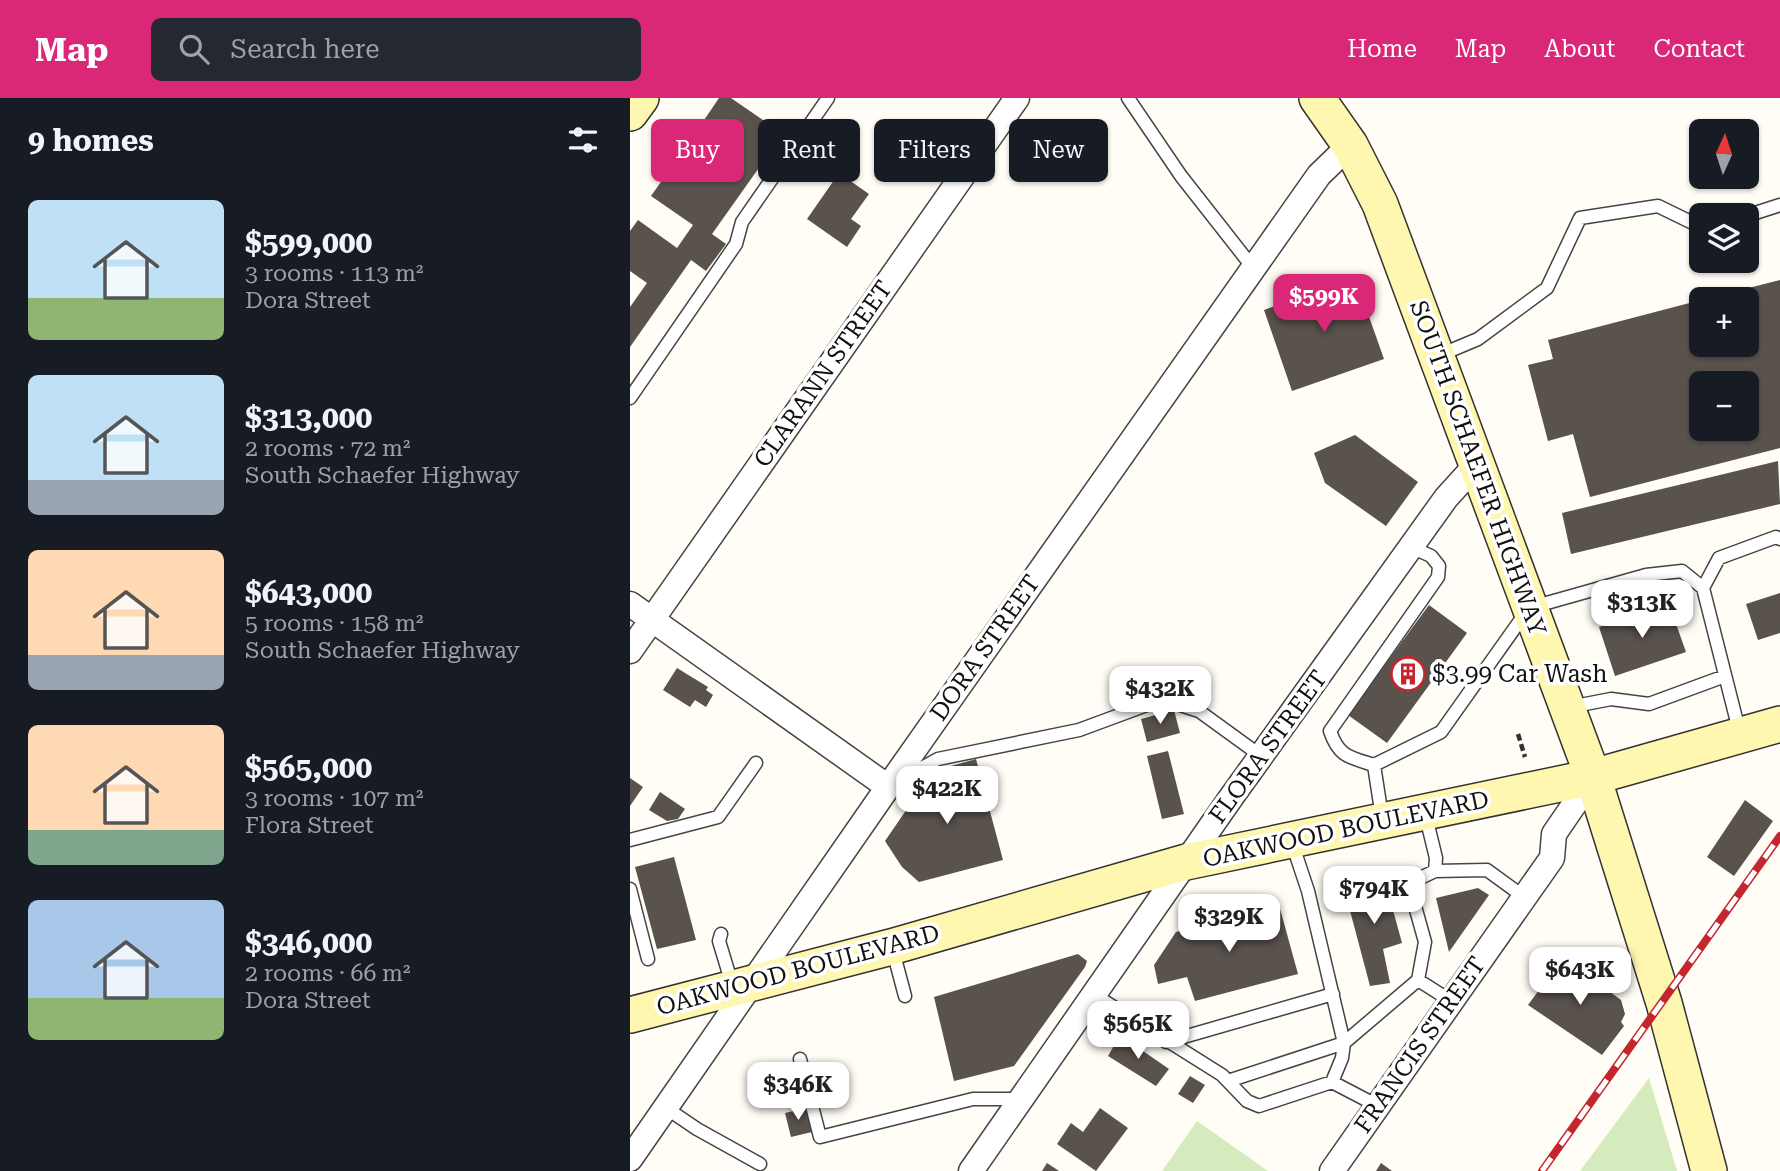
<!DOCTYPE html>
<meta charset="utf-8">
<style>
body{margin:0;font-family:"Roboto Serif",serif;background:#242831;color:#f1f3f6;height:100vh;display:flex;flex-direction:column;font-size:26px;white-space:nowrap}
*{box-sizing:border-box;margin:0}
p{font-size:23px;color:#9ea1a6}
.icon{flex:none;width:38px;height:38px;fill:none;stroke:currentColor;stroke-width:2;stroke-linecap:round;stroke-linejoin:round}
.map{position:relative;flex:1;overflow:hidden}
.sheet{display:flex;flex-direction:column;background:#171b24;width:630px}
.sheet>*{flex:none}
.top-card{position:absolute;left:21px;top:21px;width:665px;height:63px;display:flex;gap:14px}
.needle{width:46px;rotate:3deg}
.tools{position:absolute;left:1059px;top:21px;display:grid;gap:14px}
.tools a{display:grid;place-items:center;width:70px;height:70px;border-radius:10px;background:#171b24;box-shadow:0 2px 5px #0004;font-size:35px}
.price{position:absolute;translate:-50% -60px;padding:0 16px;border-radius:14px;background:#fff;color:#222;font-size:23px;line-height:46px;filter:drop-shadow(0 2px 4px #0008)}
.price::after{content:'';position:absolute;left:50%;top:42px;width:21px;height:16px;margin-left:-10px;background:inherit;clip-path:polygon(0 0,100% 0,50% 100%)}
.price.selected{background:#db2777;color:#fff}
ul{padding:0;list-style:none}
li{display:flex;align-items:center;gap:21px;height:175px;padding:0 28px}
li span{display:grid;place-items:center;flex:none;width:196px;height:140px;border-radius:10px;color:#555}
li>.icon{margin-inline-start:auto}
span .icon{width:84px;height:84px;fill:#fffc;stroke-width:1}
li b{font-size:30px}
h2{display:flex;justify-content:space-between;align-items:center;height:84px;padding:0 28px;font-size:30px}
.pill{padding:0 24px;border-radius:10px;background:#171b24;box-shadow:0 2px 5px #0004;font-size:24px;line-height:63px}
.pill.selected{background:#db2777;color:#fff}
header{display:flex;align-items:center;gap:42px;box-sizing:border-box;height:98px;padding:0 35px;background:#db2777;color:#fff}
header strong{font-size:33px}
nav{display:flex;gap:38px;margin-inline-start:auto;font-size:24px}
.search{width:490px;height:63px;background:#242831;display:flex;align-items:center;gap:18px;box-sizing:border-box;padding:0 24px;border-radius:10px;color:#9ea1a6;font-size:26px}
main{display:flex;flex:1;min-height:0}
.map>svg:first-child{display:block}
</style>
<header>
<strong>Map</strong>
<div class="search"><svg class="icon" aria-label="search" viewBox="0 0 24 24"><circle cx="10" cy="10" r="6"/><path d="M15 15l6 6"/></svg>Search here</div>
<nav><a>Home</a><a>Map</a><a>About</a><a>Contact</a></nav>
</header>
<main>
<section class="sheet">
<h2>9 homes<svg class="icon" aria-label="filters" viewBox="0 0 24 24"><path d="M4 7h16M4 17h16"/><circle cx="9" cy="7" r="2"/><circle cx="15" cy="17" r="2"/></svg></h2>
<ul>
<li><span style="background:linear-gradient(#bfe0f5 70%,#8fb573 0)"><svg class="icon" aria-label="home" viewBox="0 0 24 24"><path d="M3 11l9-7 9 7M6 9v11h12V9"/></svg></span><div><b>$599,000</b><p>3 rooms · 113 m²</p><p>Dora Street</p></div></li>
<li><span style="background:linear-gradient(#bfe0f5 75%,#9aa5b1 0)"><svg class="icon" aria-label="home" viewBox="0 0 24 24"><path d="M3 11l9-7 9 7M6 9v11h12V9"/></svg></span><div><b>$313,000</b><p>2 rooms · 72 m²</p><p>South Schaefer Highway</p></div></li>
<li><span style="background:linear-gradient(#ffd9b3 75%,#9aa5b1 0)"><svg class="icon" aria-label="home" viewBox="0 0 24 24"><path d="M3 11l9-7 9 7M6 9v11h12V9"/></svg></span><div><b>$643,000</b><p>5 rooms · 158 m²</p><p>South Schaefer Highway</p></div></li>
<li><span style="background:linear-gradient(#ffd9b3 75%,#7fa58c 0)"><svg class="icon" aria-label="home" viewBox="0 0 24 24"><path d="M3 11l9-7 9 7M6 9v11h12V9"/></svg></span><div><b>$565,000</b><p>3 rooms · 107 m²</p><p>Flora Street</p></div></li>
<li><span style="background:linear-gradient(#a9c7e8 70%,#8fb573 0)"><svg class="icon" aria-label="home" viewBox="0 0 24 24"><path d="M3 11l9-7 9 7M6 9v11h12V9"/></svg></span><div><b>$346,000</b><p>2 rooms · 66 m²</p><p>Dora Street</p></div></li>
</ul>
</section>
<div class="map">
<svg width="1150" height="1073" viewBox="0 0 1150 1073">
<rect width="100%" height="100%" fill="#fffdf5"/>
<!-- green -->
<path fill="#d5ebbd" d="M1019,980L1047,1073H950Z
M567,1023L638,1073H532Z"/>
<!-- building -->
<path fill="#5a524d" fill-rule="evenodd" d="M89,0H101L153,36L82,136L96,146L76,173L61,162L0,249V209L17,185L0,173V133L8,122L47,150L63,127L21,98L50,57L86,82L100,62L64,37Z
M209,75L239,96L221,121L231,128L217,149L177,121Z
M725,179L754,261L662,293L634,212Z
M1150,182V350L960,399L943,336L918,343L898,267L923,261L918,242L1071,202V247H1116V201L1079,200ZM1071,285H1116V331H1071Z
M725,337L788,384L756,428L695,385L684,355Z
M1148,363L1150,406L941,456L932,415Z
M1150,495V535L1128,542L1116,506Z
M1039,506L1056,554L985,578L969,529Z
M799,507L837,535L757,645L718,617Z
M47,570L78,589L76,592L83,597L76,609L65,602L60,609L33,592Z
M544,612L550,635L517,644L511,621Z
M538,653L554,716L532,721L517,658Z
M346,661L373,762L289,784L272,769L255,743L303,673Z
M0,680L13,689L0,708Z
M30,694L55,711L48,721L37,723L19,712Z
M1115,702L1143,723L1104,778L1077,759Z
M44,759L66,842L27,851L5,769Z
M754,779L772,845L753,851L760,885L740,888L714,790Z
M848,790L859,797L819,854L806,800Z
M649,807L668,876L565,903L557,879L528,886L524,867L546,834Z
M448,856L457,863L455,869L384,968L324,983L304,899Z
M937,862L991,902L995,916L991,924L994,928L972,957L898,907L929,865Z
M490,937L539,971L526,988L478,958Z
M560,978L575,987L563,1005L548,996Z
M176,1010L182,1034L161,1039L155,1015Z
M470,1010L498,1030L466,1073L427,1046L441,1025L453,1034Z
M417,1065L429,1073H412Z
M751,1065L762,1073H746Z"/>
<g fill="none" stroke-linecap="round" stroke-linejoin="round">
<!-- lane casing -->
<g stroke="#444" stroke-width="15">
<path id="lane" d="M498,0L551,78L624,171
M1116,118L1150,107
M810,257L848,241L917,190L950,120L1028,108L1071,129
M0,300L106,146L112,124L198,0
M1073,490L1089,460L1146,439L1150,441
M940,609L981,601L1019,606L1095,578
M744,667C719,659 709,659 700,633L808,479L809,468L801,458L781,449
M270,682L308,661L449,632L522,605L541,604L569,613L631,658
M752,719L744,667L811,634L899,510L1016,477L1052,473L1073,490L1110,636
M0,742L88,719L126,665
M662,745L678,793L714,945L712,960L702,984
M805,773L857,772L894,799
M0,791L18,861
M91,836L89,843L102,886
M263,853L275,898
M788,882L821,903
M463,896L592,977L617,1003L629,1008L702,984L748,1008
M536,944L703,896
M170,961L190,1039L343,1001H391
M598,983L714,945L788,882L795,844L783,801L786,782L805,773L806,760L795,715
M36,1010L67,1031L130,1066"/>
</g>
<!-- street casing -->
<g stroke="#444" stroke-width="27">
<path id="street" d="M0,506L258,689
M0,553L387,0
M0,1061L258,689L689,77L720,47
M341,1073L600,701L816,400L845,368
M702,1073L922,760L924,736L963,679"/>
</g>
<!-- secondary casing -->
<g stroke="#333" stroke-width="38">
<path id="secondary" d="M687,0L720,47L750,106L963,679L1034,905L1079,1073
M0,15L11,0
M0,917L261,849L556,764L963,679L1150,626"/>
</g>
<!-- path -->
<path stroke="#333" stroke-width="4.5" stroke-dasharray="7 3.5" stroke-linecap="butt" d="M888,636L895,659"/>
<!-- lane -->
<use href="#lane" stroke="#fff" stroke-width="12"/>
<!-- street -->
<use href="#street" stroke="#fff" stroke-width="24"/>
<!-- secondary -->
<use href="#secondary" stroke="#fff6b0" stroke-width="35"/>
<!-- rail casing -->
<g stroke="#c4262e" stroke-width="8">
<path id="rail" d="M912,1073L1150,738"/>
</g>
<!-- rail -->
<use href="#rail" stroke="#fff" stroke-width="5" stroke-dasharray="16" stroke-linecap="butt"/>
</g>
<!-- icons -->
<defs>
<g id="building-ring" transform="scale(1.75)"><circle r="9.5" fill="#fff" stroke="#c4262e" stroke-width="1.5"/><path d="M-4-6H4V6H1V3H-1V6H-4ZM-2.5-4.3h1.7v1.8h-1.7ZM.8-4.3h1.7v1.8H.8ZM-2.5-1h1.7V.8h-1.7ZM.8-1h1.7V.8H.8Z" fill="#c4262e"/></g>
</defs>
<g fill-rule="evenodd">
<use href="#building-ring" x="778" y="576"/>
</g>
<g text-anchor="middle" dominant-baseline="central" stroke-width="7" stroke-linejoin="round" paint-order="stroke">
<!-- street labels -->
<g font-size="24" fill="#111" stroke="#fff">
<text transform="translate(193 276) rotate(-55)">CLARANN STREET</text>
<text transform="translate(848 370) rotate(70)">SOUTH SCHAEFER HIGHWAY</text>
<text transform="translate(355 550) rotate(-55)">DORA STREET</text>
<text transform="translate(638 649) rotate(-54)">FLORA STREET</text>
<text transform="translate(716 731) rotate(-12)">OAKWOOD BOULEVARD</text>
<text transform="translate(168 872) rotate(-15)">OAKWOOD BOULEVARD</text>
<text transform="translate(790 947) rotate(-55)">FRANCIS STREET</text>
</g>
<!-- poi labels -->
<g font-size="24" fill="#111" stroke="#fff" text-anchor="start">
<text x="802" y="576">$3.99 Car Wash</text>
</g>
</g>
</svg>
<div class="tools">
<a><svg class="needle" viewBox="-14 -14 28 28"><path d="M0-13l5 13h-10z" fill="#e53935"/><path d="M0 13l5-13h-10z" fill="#9ea1a6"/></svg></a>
<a><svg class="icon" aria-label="layers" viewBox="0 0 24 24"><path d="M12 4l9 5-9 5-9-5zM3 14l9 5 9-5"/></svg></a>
<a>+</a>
<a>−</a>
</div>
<b class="price selected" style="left:694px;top:236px">$599K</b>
<b class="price" style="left:1012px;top:542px">$313K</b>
<b class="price" style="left:530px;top:628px">$432K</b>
<b class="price" style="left:317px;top:728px">$422K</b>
<b class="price" style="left:744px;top:828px">$794K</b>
<b class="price" style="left:599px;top:856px">$329K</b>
<b class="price" style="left:950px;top:909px">$643K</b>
<b class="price" style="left:508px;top:963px">$565K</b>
<b class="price" style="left:168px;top:1024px">$346K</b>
<div class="top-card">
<a class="pill selected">Buy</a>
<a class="pill">Rent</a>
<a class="pill">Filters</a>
<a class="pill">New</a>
</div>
</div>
</main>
